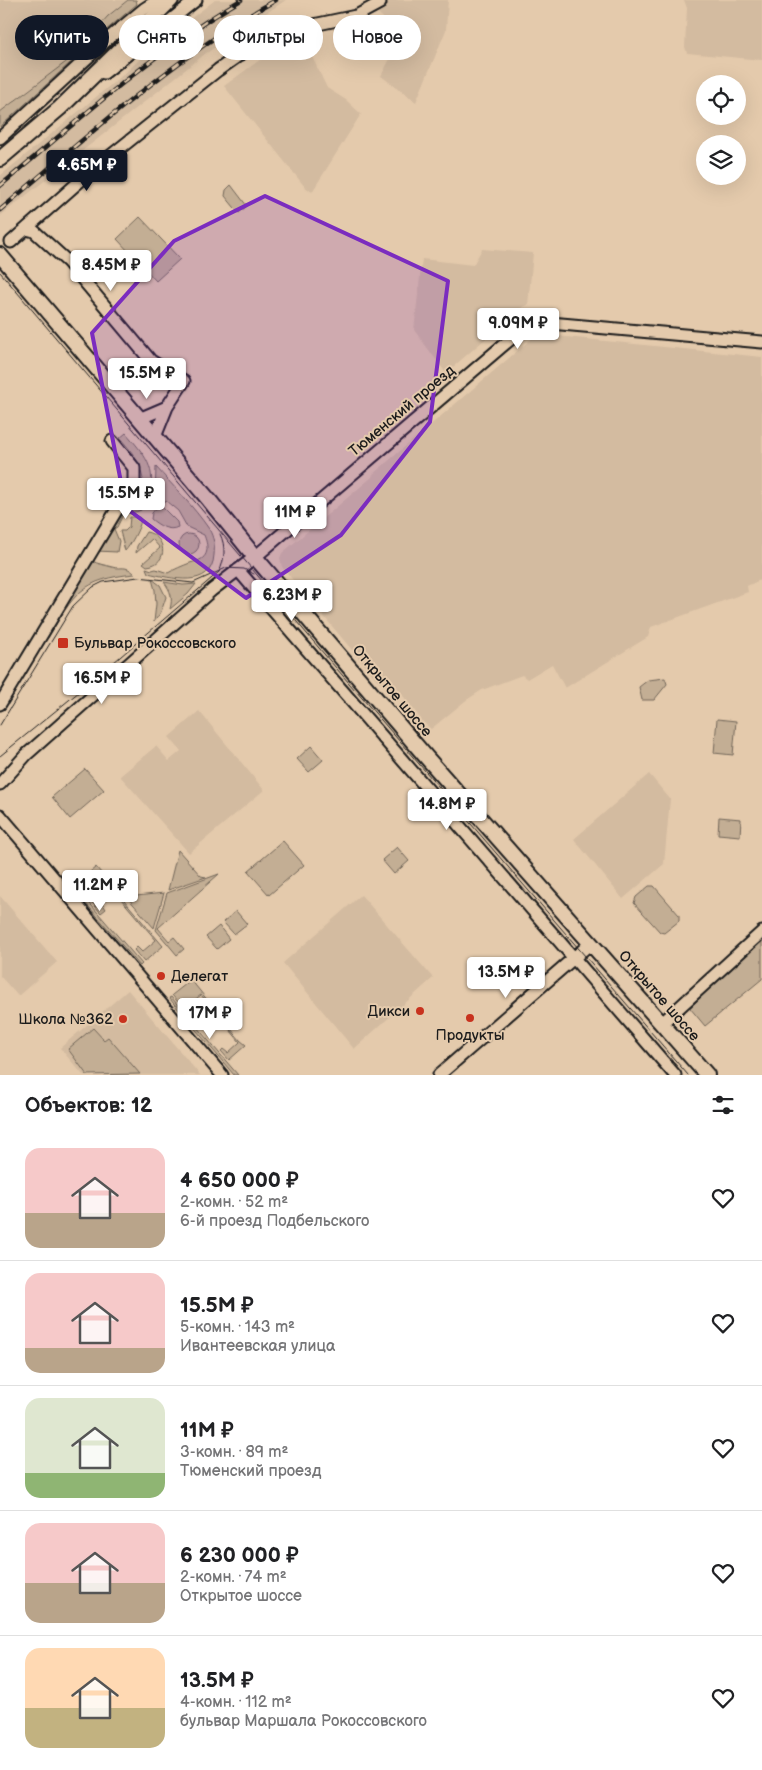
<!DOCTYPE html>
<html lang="ru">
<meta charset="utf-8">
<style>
body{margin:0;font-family:"Balsamiq Sans",sans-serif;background:#f6f6f6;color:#202124;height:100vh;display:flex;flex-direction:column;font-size:19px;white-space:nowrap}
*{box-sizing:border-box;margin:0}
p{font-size:16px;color:#757577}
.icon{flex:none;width:28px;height:28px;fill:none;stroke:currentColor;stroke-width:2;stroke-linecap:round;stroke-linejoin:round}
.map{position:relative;height:1075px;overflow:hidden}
.details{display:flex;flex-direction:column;background:#fff;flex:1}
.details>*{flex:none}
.guide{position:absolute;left:15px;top:15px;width:500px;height:45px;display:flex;gap:10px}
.fabs{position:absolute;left:696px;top:75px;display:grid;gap:10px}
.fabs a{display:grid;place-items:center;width:50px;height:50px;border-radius:50%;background:#fff;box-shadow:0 5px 20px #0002;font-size:25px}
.price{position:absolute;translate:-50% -42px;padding:0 11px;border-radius:5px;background:#fff;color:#222;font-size:16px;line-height:32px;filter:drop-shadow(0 1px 2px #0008)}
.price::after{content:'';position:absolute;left:50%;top:30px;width:15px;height:11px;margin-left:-8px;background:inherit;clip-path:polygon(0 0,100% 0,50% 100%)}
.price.active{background:#111827;color:#fff}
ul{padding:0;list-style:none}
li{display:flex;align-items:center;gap:15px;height:125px;padding:0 25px}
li+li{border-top:1px solid #e0e0e0}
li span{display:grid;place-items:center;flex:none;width:140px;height:100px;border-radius:15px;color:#555}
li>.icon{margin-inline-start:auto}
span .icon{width:60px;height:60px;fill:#fffc;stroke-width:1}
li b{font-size:21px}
h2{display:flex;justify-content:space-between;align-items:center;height:60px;padding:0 25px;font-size:21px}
.pill{padding:0 18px;border-radius:22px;background:#fff;box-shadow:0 5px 20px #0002;font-size:18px;line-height:45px}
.pill.active{background:#111827;color:#fff}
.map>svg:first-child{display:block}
</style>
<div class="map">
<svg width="762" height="1075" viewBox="0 0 762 1075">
<rect width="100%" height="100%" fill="#e4caac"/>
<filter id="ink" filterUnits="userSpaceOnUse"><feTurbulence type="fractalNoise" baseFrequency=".02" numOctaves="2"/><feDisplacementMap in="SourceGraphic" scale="10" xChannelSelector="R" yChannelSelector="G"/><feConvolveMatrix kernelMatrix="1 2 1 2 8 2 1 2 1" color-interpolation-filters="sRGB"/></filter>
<g filter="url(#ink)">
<!-- built -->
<path fill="#d3bba0" d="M0,0H128L108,16L70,59L0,112Z
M215,0H286L205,54L0,216V176L124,74L151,49Z
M367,0H448L446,30L416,102L381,76L402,36L379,14Z
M684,0H762V60L687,53L685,47L687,8Z
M303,38L327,88L346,100L361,114L312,192L305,187L224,86L261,59Z
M482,249L533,253L528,305L521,308L446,373L414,330L422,259L473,265Z
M537,334L762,357V579L747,586L748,592L651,627L648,637L565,688L552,664L527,679L522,675L482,690L465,701L431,729L423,722L388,676L380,683L282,567L280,558L282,553L372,477L373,474Z
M199,711L264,790L189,853L120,776L156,746L169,761L181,751L169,737Z
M649,774L670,799L664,864L623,899L574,839Z
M361,895L433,978L354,1049L283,963Z
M0,896L57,962L18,996L0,976Z
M128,990L200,1075H83L60,1048Z"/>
<!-- green -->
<path fill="#c3ae94" stroke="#706558" d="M128,0H136L137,4L104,32L0,127V112L70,59L108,16Z
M231,185L247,206L239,213L225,196L226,190Z
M140,217L180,259L156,281L117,239Z
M126,433C143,453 160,470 147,499L130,496L143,479C139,460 132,452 120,438Z
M156,467C174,487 194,507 209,529C214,538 215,545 214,555C212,590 170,578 148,573L146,568L152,570L156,569L168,573C175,569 182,566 190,563C192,562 195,562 197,561C210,557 208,545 204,535L187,527L178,511L166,501H155Z
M127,502L140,506L141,510C135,513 129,512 123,515L117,527L114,529L119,541L117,552L96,551Z
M158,506L163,508L177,522L178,527C169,532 158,525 151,519L152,513Z
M130,517H139L141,520C140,528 130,546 125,551L120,531H125L129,527Z
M146,532C166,535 170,564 147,566L143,563L160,548L152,539L136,553L137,546Z
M179 544a10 10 0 1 1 20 0a10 10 0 1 1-20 0Z
M92,561C98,564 105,565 112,567C122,570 125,564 135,574C81,579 74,594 48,638L46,637Z
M152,579L160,585L166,597L161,612L154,622L156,604L155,590Z
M164,582L183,585L196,584L188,594L170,609C173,598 171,591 164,582Z
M665,678L667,684L654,700H642L639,687L648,680Z
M717,719L736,721L733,755L714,753Z
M311,746L323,760L309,772L297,759Z
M85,769L104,790L70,819L52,797Z
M719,817L741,819L740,836L718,834Z
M283,841L304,865L269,895L248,871Z
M397,847L409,861L394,874L382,860Z
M178,850L201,876L206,877L168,890Z
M96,867L163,946L144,962L134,950L137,947L142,952L156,940L115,892L102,903L106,909L101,913L76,884Z
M219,874L158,928L169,941L174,937L184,949L177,955L156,930L167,893Z
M73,884L142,964L140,966L71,886Z
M649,886H654L679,915V921L664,933L660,932L634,903L636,897Z
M164,893L154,928L127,897Z
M236,911L247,924L234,934L223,922Z
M219,926L229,939L217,949L206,937Z
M762,940V979L705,1026L690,1008L701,997L703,989L749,949L753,948Z
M191,980L240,1040L246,1045L229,1060L221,1051L223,1049L228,1053L240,1042L201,995L188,1005L193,1012L189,1015L172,995Z
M171,997L238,1075H234L169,998Z
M93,1028L104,1040L108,1037L140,1074L87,1075L68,1049Z"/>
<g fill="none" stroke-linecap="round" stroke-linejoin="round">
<!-- minor casing -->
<g stroke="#1c1c1c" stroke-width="15">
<path id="minor" d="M104,73L196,0
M0,138L109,38L144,9L158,0
M26,229L34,231L68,262L151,361L184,381L167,407L155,437
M11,242L89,173L218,70L255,44L318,24L356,16L380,3
M139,419L167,407
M238,570L675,1075
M0,704L134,481V468L112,441
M0,784L26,755L212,590L255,557L527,325L539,322L762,342
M0,815L222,1075
M661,1024L762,932
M439,1075L591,943"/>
</g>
<!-- major casing -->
<g stroke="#1c1c1c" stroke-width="18">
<path id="major" d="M0,159L60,108L171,0
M0,255L209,500L255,557L427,758L707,1075"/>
</g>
<!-- minor -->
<use href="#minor" stroke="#e4caac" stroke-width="11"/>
<!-- major -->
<use href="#major" stroke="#e4caac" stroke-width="14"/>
<!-- tram -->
<path stroke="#1c1c1c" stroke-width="1" d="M0,272L330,661L688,1075
M0,725L73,606L93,587L103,582L138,577L193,583L226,568L244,569L254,574
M0,756L85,687L219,572C225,560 226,546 220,534"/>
<!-- rail casing -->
<g stroke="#1c1c1c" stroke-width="4.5">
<path id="rail" d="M0,186C77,122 153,51 241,0
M0,210C86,137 177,55 276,0"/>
</g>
<!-- rail -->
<use href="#rail" stroke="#e4caac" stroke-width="2.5" stroke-dasharray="8" stroke-linecap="butt"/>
</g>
</g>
<!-- marked area -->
<path fill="#7b2cbf" fill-opacity="0.2" stroke="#7b2cbf" stroke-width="4" stroke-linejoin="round" d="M265,196L448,281L430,422L341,535L246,598L126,508L92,333L174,241Z"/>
<!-- markers -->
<g fill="#c8321e" stroke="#e4caac" stroke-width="2">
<rect x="57" y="637" width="12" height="12" rx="2.5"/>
<circle cx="161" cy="976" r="5"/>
<circle cx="420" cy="1011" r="5"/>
<circle cx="470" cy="1018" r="5"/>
<circle cx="123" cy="1019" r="5"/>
</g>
<g text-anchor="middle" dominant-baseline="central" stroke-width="4" stroke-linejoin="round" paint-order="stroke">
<!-- street labels -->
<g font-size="15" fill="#1c1c1c" stroke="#e4caac">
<text transform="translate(402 411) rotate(-40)">Тюменский проезд</text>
<text transform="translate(392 691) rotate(50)">Открытое шоссе</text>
<text transform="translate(659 996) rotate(49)">Открытое шоссе</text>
</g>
<!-- poi labels -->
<g font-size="15" fill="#1c1c1c" stroke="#e4caac" text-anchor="start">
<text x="74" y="643">Бульвар Рокоссовского</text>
<text x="171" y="976">Делегат</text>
<text x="410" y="1011" text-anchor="end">Дикси</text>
<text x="113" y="1019" text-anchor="end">Школа №362</text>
<text x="470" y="1035" text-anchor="middle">Продукты</text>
</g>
</g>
</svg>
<div class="fabs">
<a><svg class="icon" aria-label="locate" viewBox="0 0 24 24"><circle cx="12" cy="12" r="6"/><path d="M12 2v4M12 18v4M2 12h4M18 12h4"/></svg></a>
<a><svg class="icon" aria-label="layers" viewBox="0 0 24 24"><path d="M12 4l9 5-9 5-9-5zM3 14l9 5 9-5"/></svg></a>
</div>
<b class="price active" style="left:87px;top:192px">4.65M ₽</b>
<b class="price" style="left:111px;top:292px">8.45M ₽</b>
<b class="price" style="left:518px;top:350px">9.09M ₽</b>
<b class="price" style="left:147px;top:400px">15.5M ₽</b>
<b class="price" style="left:126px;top:520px">15.5M ₽</b>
<b class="price" style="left:295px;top:539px">11M ₽</b>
<b class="price" style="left:292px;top:622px">6.23M ₽</b>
<b class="price" style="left:102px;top:705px">16.5M ₽</b>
<b class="price" style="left:447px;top:831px">14.8M ₽</b>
<b class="price" style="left:100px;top:912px">11.2M ₽</b>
<b class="price" style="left:506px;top:999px">13.5M ₽</b>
<b class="price" style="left:210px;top:1040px">17M ₽</b>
<div class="guide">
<a class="pill active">Купить</a>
<a class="pill">Снять</a>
<a class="pill">Фильтры</a>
<a class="pill">Новое</a>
</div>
</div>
<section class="details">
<h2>Объектов: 12<svg class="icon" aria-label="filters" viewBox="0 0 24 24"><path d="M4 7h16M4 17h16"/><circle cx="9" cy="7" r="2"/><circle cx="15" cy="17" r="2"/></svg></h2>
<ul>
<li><span style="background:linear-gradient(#f6c9c9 65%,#b9a48a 0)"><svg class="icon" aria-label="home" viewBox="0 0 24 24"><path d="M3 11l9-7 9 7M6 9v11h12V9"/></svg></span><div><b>4 650 000 ₽</b><p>2-комн. · 52 m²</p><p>6-й проезд Подбельского</p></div><svg class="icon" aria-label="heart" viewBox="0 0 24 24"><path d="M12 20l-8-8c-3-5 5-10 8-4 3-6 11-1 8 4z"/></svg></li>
<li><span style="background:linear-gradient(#f6c9c9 75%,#b9a48a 0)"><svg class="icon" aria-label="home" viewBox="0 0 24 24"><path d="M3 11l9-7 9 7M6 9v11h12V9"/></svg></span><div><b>15.5M ₽</b><p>5-комн. · 143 m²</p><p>Ивантеевская улица</p></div><svg class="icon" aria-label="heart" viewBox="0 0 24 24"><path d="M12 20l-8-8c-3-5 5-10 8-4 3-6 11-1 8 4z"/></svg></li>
<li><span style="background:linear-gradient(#dfe7d0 75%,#8fb573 0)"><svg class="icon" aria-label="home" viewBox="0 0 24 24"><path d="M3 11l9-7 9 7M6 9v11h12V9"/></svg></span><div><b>11M ₽</b><p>3-комн. · 89 m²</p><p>Тюменский проезд</p></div><svg class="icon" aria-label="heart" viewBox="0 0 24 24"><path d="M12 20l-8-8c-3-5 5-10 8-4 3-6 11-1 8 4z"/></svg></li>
<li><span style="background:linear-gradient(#f6c9c9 60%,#b9a48a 0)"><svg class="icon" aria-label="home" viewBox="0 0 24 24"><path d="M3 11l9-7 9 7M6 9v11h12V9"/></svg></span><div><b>6 230 000 ₽</b><p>2-комн. · 74 m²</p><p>Открытое шоссе</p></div><svg class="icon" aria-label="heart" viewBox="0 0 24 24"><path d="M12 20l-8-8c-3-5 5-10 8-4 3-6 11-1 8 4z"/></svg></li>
<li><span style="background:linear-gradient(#ffd9b3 60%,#c2b280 0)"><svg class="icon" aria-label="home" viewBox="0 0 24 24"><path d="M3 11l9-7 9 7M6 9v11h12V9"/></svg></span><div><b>13.5M ₽</b><p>4-комн. · 112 m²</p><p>бульвар Маршала Рокоссовского</p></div><svg class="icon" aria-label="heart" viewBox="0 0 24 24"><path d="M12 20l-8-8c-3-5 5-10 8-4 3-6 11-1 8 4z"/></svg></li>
</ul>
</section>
